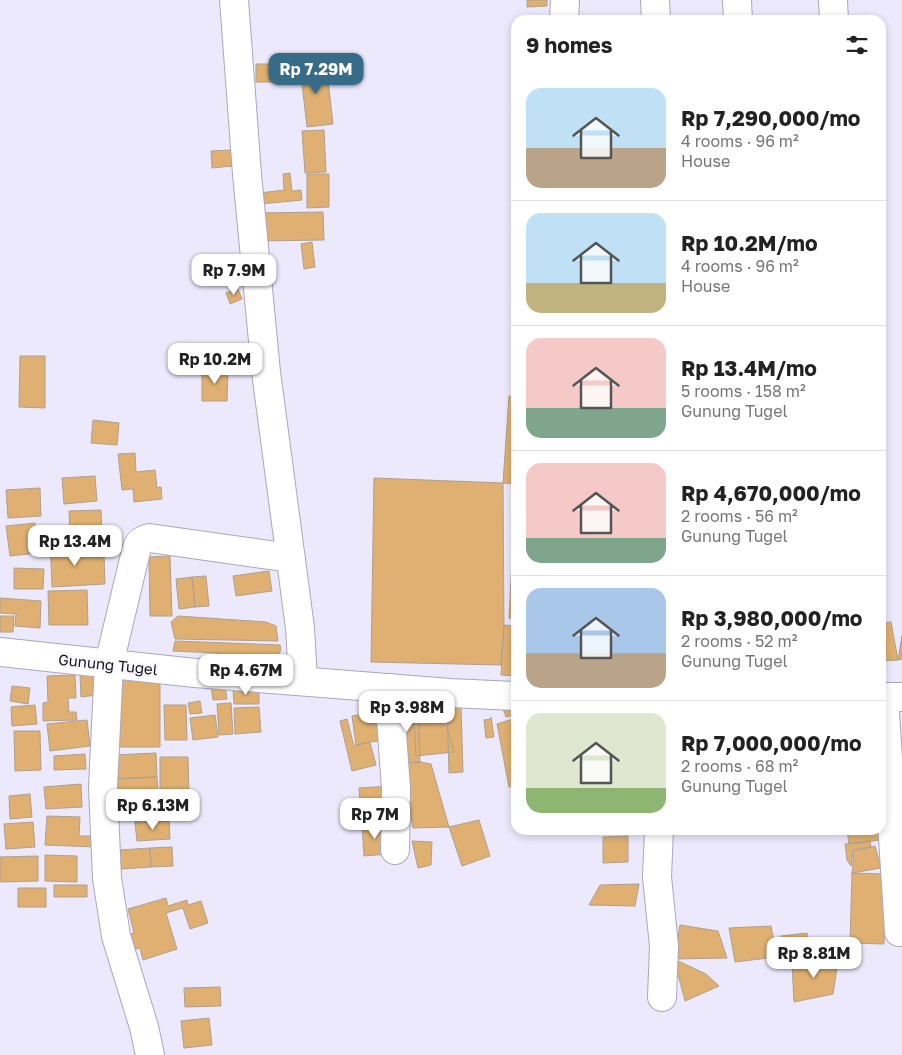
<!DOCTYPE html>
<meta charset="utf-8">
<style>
body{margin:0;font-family:"Golos Text",sans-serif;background:#f2f2f2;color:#222;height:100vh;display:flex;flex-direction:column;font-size:19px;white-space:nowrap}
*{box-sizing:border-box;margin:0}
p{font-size:16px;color:#767676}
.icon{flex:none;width:28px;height:28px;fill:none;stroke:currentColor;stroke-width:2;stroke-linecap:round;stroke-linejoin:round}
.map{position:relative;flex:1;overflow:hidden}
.drawer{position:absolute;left:511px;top:15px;width:375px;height:820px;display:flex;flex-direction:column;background:#fff;border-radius:15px;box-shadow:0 2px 8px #0003}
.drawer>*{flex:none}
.price{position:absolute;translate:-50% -42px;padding:0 11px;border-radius:10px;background:#fff;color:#222;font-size:16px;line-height:32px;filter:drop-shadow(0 1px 2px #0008)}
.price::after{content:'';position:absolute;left:50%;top:30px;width:15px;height:11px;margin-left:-8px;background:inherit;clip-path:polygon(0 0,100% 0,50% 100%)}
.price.selected{background:#366c87;color:#fff}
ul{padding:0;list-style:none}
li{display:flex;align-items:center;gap:15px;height:125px;padding:0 15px}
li+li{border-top:1px solid #e0e0e0}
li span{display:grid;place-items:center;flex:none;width:140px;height:100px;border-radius:15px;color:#555}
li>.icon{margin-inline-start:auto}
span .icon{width:60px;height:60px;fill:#fffc;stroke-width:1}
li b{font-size:21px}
h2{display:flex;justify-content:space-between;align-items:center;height:60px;padding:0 15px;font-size:21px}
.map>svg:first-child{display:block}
</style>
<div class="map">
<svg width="902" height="1055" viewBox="0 0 902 1055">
<rect width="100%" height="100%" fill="#ece9fc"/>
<!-- building -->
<path fill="#dfb071" stroke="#afa08e" d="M527,0H547V6L527,7Z
M326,63L333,124L307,127L300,66Z
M256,64H298V82H256Z
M324,130L326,172L305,173L302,131Z
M231,150L232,166L212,168L211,151Z
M290,173L292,191L301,190L302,200L261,204L260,193L284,190L283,174Z
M307,174H329V207L307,208Z
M323,212L324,240L258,241V213Z
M312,242L315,267L304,269L301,244Z
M238,289L242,299L230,304L226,293Z
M20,356H45V408L19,407Z
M202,369L228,370L227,401H202Z
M509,396L516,397V484L503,483Z
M93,420L119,423L117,445L91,443Z
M135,453L136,472L155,470L157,488L161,487L162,499L134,502L133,489L122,490L118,454Z
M95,476L97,501L64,504L62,478Z
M374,478L503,483L504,625L501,665L371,662Z
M40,488L41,516L8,518L6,490Z
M516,488V620L509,618Z
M101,510L102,534L70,536L69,511Z
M35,523L38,553L10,556L6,526Z
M65,538L66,556L104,554L105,584L52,587L50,539Z
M170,556L172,616H150L149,557Z
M14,568L44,569L43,589H14Z
M269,571L272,591L236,596L233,576Z
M206,576L209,606L195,607L192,577Z
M192,577L195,607L179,609L176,579Z
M87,590L88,625H49L48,591Z
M0,598L41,601L40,628L15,626L16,614L0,613Z
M0,616H14L13,632H0Z
M178,616L266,622L276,626L278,641L175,639L171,622Z
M891,622L898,660L881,661V623Z
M504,625L516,626V676L501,675Z
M902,636V659L898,660Z
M175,641L280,645L281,650L276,658L272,656H221L216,653L173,651Z
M96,673L97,695L81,697L80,674Z
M75,675L76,698H68L69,712H76L77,720L43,721V703L48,702L47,676Z
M117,679L160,680V747H117Z
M225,685L227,699L213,700L211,686Z
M12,686L30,688L28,704L10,701Z
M259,687V704H234L233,688Z
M200,701L202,713L190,714L188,703Z
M393,701L418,707L420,762L396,763Z
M231,703L233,734L219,735L217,704Z
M35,705L37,724L12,726L11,707Z
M164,705H186L187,740H165Z
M447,705H461L463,772L449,773Z
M511,706L514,715L506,717L503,709Z
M259,707L261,732L235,734L234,708Z
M383,711L388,740L370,742L356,745L352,716Z
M442,712L454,752L416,756L414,717Z
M215,715L218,737L193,740L190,718Z
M491,717L494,737L486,738L484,720L491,719Z
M516,718V786L509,787L497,724Z
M347,719L354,746L370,742L376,765L352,771L340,721Z
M87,720L90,746L50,751L47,724Z
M14,731H40L41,770L15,771Z
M156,753L157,777L114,779L113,755Z
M85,754L86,769L54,770V756Z
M160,757H188L189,792H160Z
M420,762L431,764L449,827L413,828L402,763Z
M157,777L158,793L115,795L114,779Z
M81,784L82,807L46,809L44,787Z
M392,786L393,815L361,817L359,788Z
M30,794L32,817L10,819L9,796Z
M176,794L178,820L135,823L133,798Z
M47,816L80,817L79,836H96L95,847L45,845Z
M479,820L490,856L462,866L449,827Z
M169,821L170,839L137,841L135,823Z
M33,822L35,847L6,849L4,824Z
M385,823L388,854L364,856L362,825Z
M847,830H879L880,840L849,844Z
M628,836V862L603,863V837Z
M412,841L432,842L431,865L418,868Z
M870,841L871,847L853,850L851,866L847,860L845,844Z
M875,846L881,868L852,873L854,851Z
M172,847L173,866L151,867L150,848Z
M150,848L151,867L121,869L120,850Z
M45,855L77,856V882L45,881Z
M38,856V881L0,882V857Z
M852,873L886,874L884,944L850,943Z
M639,884L635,906L589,905L600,885Z
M54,885H87V897H54Z
M18,888H46V907H18Z
M166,898L168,906L187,900L188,905L201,901L208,923L190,929L183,908L166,913L177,949L143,960L140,948L129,951L125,936L134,933L128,909Z
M680,925L718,931L727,958L674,959Z
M771,926L777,957L735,962L729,928Z
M807,933L810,959L783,962L781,936Z
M674,959L706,974L719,986L685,1001Z
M810,959L838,961L833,994L794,1002L792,963Z
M220,987L221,1006L185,1007L184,988Z
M209,1018L212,1045L184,1048L181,1021Z"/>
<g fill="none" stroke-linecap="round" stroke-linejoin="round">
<!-- minor casing -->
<g stroke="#aaa7bd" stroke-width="30">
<path id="minor" d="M234,0L247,174L266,372L300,628L303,681
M655,0L656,20
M737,0L738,20
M833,0L834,20
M564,20L565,0
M390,688V706L396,788L395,850
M884,697L899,932
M659,830L657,877L664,946L662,997
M150,1055L144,1027L116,936L107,878L103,787L109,664L136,551C138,543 141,540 149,538L291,558"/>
</g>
<!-- major casing -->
<g stroke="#aaa7bd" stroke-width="30">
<path id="major" d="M0,652L195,673L450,693L516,696
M881,697H902"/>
</g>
<!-- minor -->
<use href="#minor" stroke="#fff" stroke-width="28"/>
<!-- major -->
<use href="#major" stroke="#fff" stroke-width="28"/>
</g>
<g text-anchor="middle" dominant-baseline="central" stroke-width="5" stroke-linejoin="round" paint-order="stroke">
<!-- street labels -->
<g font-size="15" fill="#15131b" stroke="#f9f8fd">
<text transform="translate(108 664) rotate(6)">Gunung Tugel</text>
</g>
</g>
</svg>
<b class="price selected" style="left:316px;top:95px">Rp 7.29M</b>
<b class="price" style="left:234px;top:296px">Rp 7.9M</b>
<b class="price" style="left:215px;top:385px">Rp 10.2M</b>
<b class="price" style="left:75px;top:567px">Rp 13.4M</b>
<b class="price" style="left:246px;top:696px">Rp 4.67M</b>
<b class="price" style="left:407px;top:733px">Rp 3.98M</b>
<b class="price" style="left:153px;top:831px">Rp 6.13M</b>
<b class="price" style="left:375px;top:840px">Rp 7M</b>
<b class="price" style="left:814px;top:979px">Rp 8.81M</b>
<section class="drawer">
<h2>9 homes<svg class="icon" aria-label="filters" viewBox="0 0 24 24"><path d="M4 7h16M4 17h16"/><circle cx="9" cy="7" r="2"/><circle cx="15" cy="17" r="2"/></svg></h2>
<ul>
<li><span style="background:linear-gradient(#bfe0f5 60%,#b9a48a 0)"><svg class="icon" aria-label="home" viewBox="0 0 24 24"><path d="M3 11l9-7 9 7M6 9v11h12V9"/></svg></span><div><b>Rp 7,290,000/mo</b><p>4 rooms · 96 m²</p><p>House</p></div></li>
<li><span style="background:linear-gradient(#bfe0f5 70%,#c2b280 0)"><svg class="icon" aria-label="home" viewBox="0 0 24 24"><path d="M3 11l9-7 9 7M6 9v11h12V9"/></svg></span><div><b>Rp 10.2M/mo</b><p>4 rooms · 96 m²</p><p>House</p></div></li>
<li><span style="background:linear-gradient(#f6c9c9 70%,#7fa58c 0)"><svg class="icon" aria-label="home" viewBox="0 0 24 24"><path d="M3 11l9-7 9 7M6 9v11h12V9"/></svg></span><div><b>Rp 13.4M/mo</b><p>5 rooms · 158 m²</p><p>Gunung Tugel</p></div></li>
<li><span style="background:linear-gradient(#f6c9c9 75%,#7fa58c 0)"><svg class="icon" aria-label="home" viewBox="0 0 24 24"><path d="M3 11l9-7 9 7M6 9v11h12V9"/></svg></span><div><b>Rp 4,670,000/mo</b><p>2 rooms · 56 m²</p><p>Gunung Tugel</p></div></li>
<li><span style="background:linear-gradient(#a9c7e8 65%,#b9a48a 0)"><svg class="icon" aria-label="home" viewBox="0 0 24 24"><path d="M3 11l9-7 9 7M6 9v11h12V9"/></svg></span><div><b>Rp 3,980,000/mo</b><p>2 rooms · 52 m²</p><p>Gunung Tugel</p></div></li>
<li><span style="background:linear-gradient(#dfe7d0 75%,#8fb573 0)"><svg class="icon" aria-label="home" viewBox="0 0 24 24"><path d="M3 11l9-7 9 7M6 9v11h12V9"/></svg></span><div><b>Rp 7,000,000/mo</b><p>2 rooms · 68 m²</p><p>Gunung Tugel</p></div></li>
</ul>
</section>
</div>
